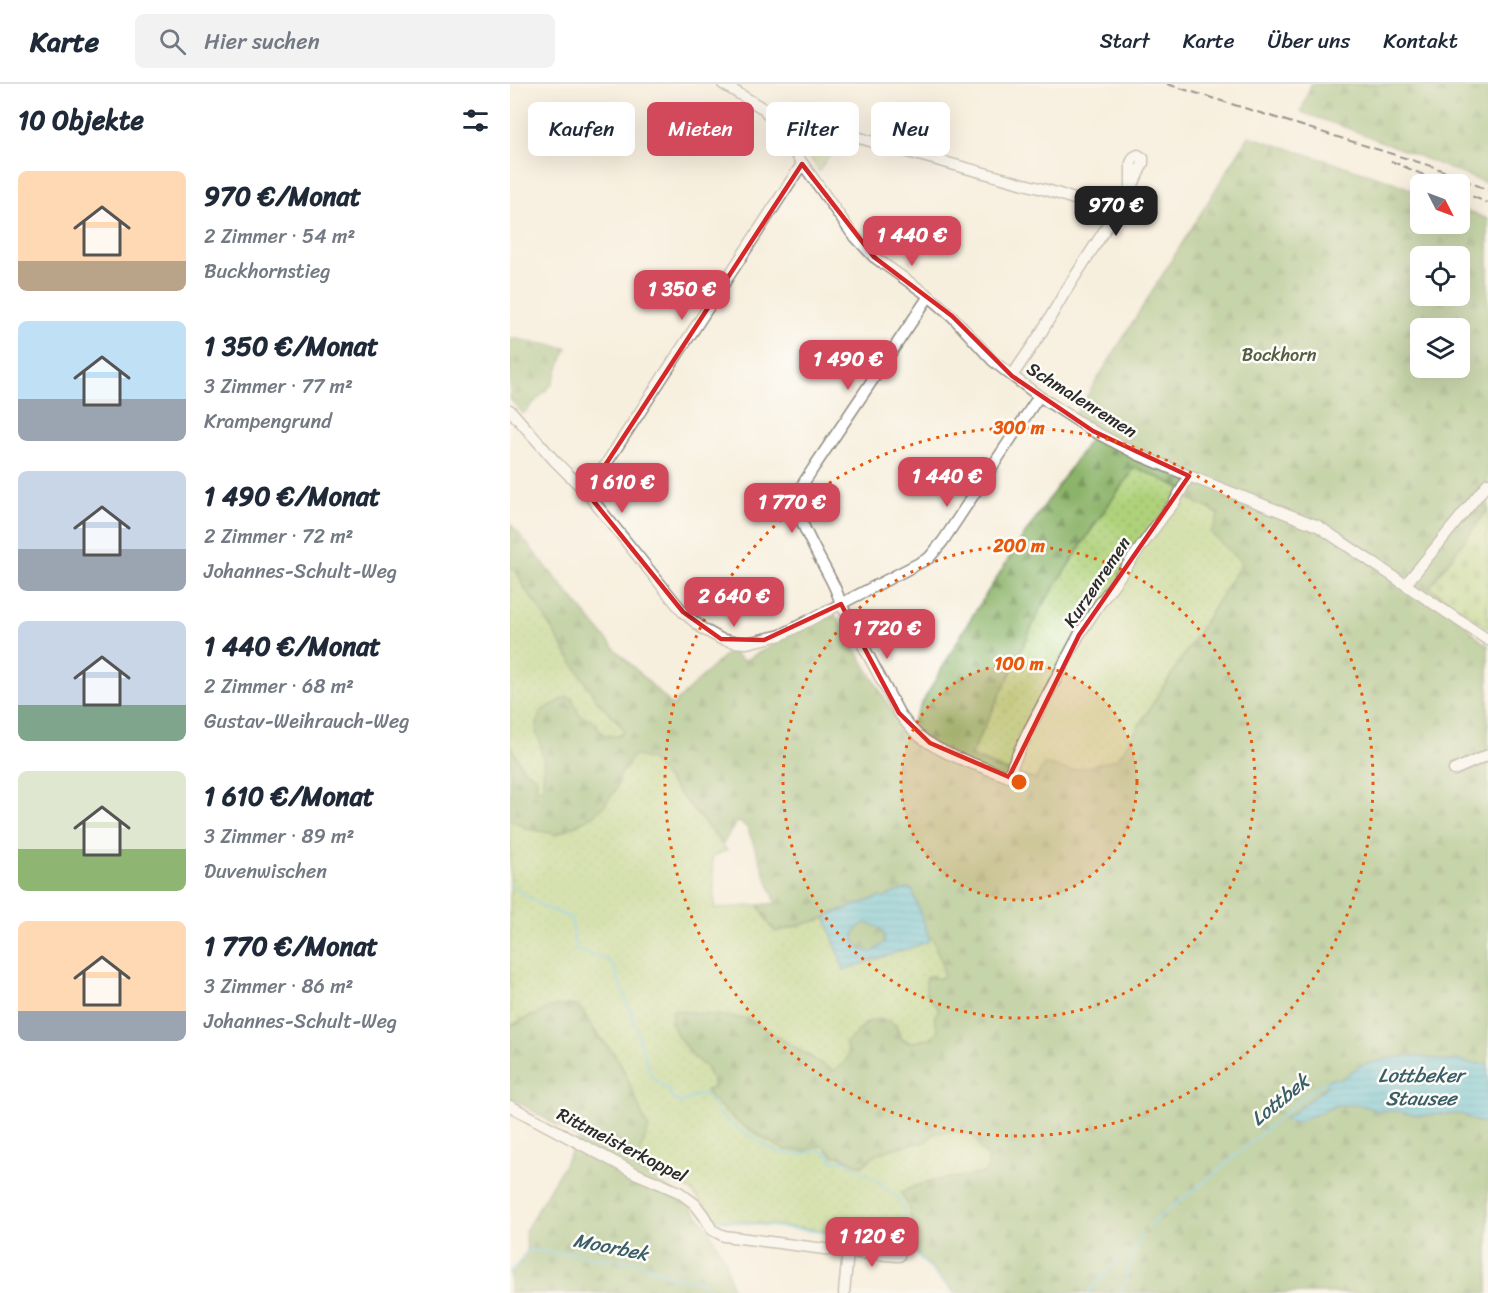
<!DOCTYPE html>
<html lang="de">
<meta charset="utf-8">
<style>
body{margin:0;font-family:Sriracha,sans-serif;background:#f2f2f3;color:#1f2937;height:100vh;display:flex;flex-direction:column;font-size:22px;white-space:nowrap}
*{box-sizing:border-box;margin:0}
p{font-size:20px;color:#747a83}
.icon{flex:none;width:33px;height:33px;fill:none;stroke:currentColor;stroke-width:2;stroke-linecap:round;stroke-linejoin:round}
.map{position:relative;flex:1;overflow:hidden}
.details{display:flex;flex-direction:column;background:#fff;width:510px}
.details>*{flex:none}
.top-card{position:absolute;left:18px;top:18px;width:570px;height:54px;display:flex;gap:12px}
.needle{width:39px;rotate:132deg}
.controls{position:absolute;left:900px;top:90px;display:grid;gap:12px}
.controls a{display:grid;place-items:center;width:60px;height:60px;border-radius:9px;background:#fff;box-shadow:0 6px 24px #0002;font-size:30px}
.price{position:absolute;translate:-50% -51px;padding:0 14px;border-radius:12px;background:#d1495b;color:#fff;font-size:20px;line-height:39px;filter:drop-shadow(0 2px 3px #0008)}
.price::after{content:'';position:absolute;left:50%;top:36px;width:18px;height:14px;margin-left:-9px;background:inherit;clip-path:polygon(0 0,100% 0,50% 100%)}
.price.selected{background:#222;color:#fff}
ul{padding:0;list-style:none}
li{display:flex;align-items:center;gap:18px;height:150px;padding:0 18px}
li span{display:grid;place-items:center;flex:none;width:168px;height:120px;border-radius:9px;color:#555}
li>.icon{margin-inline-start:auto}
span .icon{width:72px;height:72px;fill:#fffc;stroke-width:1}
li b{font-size:26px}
h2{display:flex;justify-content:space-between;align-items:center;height:72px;padding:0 18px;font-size:26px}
.pill{padding:0 21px;border-radius:9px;background:#fff;box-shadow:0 6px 24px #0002;font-size:21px;line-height:54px}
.pill.selected{background:#d1495b;color:#fff}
header{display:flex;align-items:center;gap:36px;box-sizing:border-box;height:84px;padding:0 30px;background:#fff;border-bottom:2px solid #e0e1e3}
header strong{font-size:28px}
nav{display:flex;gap:33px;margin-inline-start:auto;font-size:21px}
.search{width:420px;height:54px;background:#f2f2f3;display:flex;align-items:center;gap:15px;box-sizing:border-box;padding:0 21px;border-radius:9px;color:#747a83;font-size:22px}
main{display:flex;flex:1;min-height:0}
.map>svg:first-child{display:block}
</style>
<header>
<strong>Karte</strong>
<div class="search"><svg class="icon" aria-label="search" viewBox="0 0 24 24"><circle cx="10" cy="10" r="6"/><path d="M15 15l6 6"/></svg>Hier suchen</div>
<nav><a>Start</a><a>Karte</a><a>Über uns</a><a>Kontakt</a></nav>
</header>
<main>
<section class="details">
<h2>10 Objekte<svg class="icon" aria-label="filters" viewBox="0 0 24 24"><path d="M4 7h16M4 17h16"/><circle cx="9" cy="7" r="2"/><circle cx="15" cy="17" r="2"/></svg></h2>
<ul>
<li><span style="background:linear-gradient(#ffd9b3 75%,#b9a48a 0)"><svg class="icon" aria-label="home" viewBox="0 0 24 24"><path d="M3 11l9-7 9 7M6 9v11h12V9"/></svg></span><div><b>970 €/Monat</b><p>2 Zimmer · 54 m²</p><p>Buckhornstieg</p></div></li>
<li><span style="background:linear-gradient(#bfe0f5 65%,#9aa5b1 0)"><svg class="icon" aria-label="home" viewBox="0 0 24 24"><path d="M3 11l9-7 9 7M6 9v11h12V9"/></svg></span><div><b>1 350 €/Monat</b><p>3 Zimmer · 77 m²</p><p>Krampengrund</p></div></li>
<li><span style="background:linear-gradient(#c9d6e8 65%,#9aa5b1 0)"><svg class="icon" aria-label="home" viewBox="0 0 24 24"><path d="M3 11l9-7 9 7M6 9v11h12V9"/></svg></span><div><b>1 490 €/Monat</b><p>2 Zimmer · 72 m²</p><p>Johannes-Schult-Weg</p></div></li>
<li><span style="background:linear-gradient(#c9d6e8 70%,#7fa58c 0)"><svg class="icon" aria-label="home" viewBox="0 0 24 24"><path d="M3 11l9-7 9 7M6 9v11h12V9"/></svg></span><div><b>1 440 €/Monat</b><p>2 Zimmer · 68 m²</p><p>Gustav-Weihrauch-Weg</p></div></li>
<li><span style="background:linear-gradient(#dfe7d0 65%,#8fb573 0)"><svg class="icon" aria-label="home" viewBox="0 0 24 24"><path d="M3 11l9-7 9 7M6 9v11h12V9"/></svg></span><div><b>1 610 €/Monat</b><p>3 Zimmer · 89 m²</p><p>Duvenwischen</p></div></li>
<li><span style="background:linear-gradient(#ffd9b3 75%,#9aa5b1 0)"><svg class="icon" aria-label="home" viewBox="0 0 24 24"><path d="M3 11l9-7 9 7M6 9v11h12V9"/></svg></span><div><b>1 770 €/Monat</b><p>3 Zimmer · 86 m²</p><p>Johannes-Schult-Weg</p></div></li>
</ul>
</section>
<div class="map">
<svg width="978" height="1209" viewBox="0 0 978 1209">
<defs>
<pattern id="grass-dots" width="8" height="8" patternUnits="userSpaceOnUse" patternTransform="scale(1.5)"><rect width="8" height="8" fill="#afd179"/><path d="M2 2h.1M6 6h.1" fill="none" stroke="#97b469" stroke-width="1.8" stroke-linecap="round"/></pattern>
<pattern id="forest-firs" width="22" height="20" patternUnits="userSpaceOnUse" patternTransform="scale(1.5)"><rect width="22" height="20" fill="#8bb369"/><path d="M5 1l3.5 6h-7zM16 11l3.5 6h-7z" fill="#729257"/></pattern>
<pattern id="cemetery-stones" width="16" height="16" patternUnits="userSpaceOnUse" patternTransform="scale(1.5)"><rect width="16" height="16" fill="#afd179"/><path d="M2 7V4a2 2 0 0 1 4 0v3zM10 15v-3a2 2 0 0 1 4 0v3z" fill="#97b469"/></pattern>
<pattern id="park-crowns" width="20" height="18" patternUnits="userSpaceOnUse" patternTransform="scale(1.5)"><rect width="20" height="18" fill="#afd179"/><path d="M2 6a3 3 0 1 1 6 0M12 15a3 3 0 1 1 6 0" fill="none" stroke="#97b469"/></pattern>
<pattern id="water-rules" width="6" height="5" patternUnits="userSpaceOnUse" patternTransform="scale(1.5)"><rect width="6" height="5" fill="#5ac0d8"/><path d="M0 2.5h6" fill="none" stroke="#4b9caf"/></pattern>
</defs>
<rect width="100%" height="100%" fill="#fdfcf7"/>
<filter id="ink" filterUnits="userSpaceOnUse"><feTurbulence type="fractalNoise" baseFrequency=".0167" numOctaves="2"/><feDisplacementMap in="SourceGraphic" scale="12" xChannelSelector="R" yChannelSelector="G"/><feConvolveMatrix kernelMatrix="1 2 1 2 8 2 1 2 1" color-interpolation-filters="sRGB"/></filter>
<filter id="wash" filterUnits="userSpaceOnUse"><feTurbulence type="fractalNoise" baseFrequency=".008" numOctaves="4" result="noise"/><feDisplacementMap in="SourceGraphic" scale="24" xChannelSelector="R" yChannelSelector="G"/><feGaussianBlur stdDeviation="1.35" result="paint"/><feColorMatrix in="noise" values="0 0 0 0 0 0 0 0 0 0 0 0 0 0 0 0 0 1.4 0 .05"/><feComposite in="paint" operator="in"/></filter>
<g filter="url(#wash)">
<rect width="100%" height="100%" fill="#f7efde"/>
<!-- grass -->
<path fill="url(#grass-dots)" stroke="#6d7e52" stroke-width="1.5" d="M625,383L679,407L676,413L709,430L732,479L608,675L561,687L534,680L526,696L494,686L460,672L497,597L530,525L587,437Z
M0,482L9,492L14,503L30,525L54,565L88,618L110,640L114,647L109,652H96L89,646C83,632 75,639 68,630C66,626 64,619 62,614L57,613L33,626L28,652L30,657L34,678L33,704L30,706L26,705L27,694L23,691L13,685L0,661Z
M122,670L140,675L217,766L202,773L205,825L249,821L261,844L263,843L265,848L316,834L334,886L419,856V854L422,853L431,876L435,892L427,896L422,917L428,922L429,926C421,935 428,938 428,948L425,952L402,959L391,954L387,943L381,938L356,939L344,952L338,965V973L335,978L323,987L239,935L167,951L182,971L197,984L204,1003L196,1006L203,1016L228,1039L269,1063L276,1066L295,1067L307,1062H314L323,1072H332L335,1075L352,1082L369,1069L391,1062L415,1058L425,1049L440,1047L463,1051L466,1056L470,1065L478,1072V1083L475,1089C447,1096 416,1093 391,1109L397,1119L405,1147L399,1161L380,1154L208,1135L205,1137L197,1124L179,1105L126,1084L131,1064L138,1045C127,1024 122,1000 110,979C100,961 83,949 74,929L49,922L39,923L30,929L11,936L0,943V735L18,745L46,750L56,746L82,732L93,723L106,705L111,689L117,682Z"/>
<!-- forest -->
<path fill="url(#forest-firs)" stroke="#5b6f4a" stroke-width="1.5" fill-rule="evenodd" d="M801,0H978V100L840,45L791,28Z
M739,52L878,96L910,109V140H950V124L978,135V425L920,502L970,556L978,561V980H961L948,976L936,977L902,972L881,974L849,982L831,996L823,994L817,1002L774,1036L786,1039L827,1021H852L866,1027H887L910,1032L931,1030H952L962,1036L978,1040V1209H446L399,1161L405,1147L397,1119L391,1109C417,1094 447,1095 475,1089L478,1083V1072L470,1065L466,1056L463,1052L440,1047L425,1049L415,1058L391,1062L369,1069L365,1070L355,1080L347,1081C342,1077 336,1076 332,1072H323L314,1062H307L295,1067L276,1066L269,1063L229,1039L203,1016L196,1007L204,1003L197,984L182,971L167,951L161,938L163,926L239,935L323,987C334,979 343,975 335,960C339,956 342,954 346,950C355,942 359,933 374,936C377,936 380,937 383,939C388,943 388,951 392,955C400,963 421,955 428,948V944L424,934L429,926L416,909V894L418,892H423L427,895L434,892L431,876L422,854H419L402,806L399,804L379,811L374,816L369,813L319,830L316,834L265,848L263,843L261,844L249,821L266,819L237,743L227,737L213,760L140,675L122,671L117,682L111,689L106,705L93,723L82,732L56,746L46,750L18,745L0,735V661L13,685L23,691L27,694L26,704L30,706L33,704L34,678L30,657L26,647L29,632L33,626L57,613L62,614C69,632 68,631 86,639L89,646L96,652H109L114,647L110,640L88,618L54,565L30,525L14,503L9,492L0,482V439L103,563L164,623L166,618L216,570L223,569L234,577L323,527L395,649L458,539L510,457L587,345L565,331ZM910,172H950V212H910ZM910,244H950V284H910ZM625,383L678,407L676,413L709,430L701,449L732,479L608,675L561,687L534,680L526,696L494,686L460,672L497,597L530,525L587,437Z
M0,254L57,264L42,300L13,330L0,315Z
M356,839C366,841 377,847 374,859L363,868C344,868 335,847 356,839Z
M59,921C62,922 65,921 68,923C73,925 82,944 86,950C94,960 104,968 110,980C122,1000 127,1024 139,1045L131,1064L126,1084L174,1114L198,1144L215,1176L223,1209H0V1187C8,1183 11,1173 17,1167L15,1147L69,1055L0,1013V943L11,936L30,929L39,923Z"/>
<!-- cemetery -->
<path fill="url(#cemetery-stones)" stroke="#6d7e52" stroke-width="1.5" d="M978,425V545L920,503Z"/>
<!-- park -->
<path fill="url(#park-crowns)" stroke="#6d7e52" stroke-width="1.5" d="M278,37L330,54L309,87Z"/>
<!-- water -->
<path fill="url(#water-rules)" stroke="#427682" stroke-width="1.5" fill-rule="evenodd" d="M399,804L402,806L419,854L418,858L334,886L316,834L319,831L370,813L374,815L379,811ZM356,839C366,841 377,847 374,859L363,868C344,868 335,847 356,839Z
M902,972L936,977L948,976L961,980H978V1040L962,1036L952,1030H931L910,1032L886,1027H866L852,1021H827L786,1039L774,1036L817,1002L816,997L823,994L831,996L849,982L881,974Z"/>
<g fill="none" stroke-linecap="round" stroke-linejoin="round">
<!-- stream -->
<path stroke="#5ac0d8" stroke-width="2" d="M0,801L34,823L61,834L66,866L96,875L103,881L121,929L141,992L160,1007L163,1016H167L170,1019L190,1010H194L208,1029L221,1040L229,1046L240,1051L256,1062L268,1068L279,1070H292L310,1066L316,1069L324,1077L333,1076L362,1094
M366,1096L369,1097C373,1106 382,1106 388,1114C392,1120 394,1125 395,1132C396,1137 399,1141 401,1146L396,1160L444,1209
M208,1136L381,1156L396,1160
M640,1140L703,1091L806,1002L817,998
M0,1187C9,1183 11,1171 20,1166L48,1169L63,1168L77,1173L124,1177L162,1192L190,1197L193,1200L198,1209
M578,1209L607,1176L611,1175
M611,1209L631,1149"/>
</g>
</g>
<g filter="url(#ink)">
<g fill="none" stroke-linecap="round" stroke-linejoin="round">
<!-- minor casing -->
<g stroke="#918d84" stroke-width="13">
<path id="minor" d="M213,0L254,25L383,64L540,107L606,129
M254,25L341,148L364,173L419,212L442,232L482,276L502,292L529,312L583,347L629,371L679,392L808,442L978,556
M419,212L304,383C298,393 288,404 287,416C285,435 316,484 324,502C327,508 329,514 331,520L389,629C393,634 396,639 401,644C423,669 468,681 499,693L503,680L520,644L569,551L588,522L654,431L664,419L679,392
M502,292L531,249L555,208L621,105L633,79V74L628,71L624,73L621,79V105
M0,326L44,376L77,409L173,528L193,545L211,555L224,558L237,559L271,551L419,474L433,457L529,312
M77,409L292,80
M896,500L978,399
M944,686L978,671
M0,1022L125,1089L169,1108L185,1120L194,1132L202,1146L214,1152L338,1168L389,1172
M334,1209L338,1168"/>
</g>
<!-- minor -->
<use href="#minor" stroke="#fff" stroke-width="10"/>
<!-- rail -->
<path stroke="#2b2b2b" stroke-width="2" stroke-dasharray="9 4.5" stroke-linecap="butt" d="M657,0L924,83L978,106
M881,77L935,100
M950,107L978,119"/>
</g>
</g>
<!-- marked area -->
<path d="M0 0H978V1209H0ZM292,80L364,173L442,232L502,292L583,347L679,392L569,551L499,693L420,659L389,629L331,520L254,556L211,555L173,528L77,409Z" fill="#f7efde" fill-opacity=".55" fill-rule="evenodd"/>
<path fill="none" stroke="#d62828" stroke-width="4.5" stroke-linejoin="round" d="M292,80L364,173L442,232L502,292L583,347L679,392L569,551L499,693L420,659L389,629L331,520L254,556L211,555L173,528L77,409Z"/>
<!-- distance rings -->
<circle cx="509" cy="698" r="118" fill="#e8590c" fill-opacity=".12"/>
<g fill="none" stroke="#e8590c" stroke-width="3" stroke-dasharray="3 6">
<circle cx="509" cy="698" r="118"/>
<circle cx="509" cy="698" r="236"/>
<circle cx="509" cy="698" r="354"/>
</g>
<g text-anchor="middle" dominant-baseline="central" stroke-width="5" stroke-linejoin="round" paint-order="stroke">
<!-- park labels -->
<g font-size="18" fill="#535d42" stroke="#fdfcf7">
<text x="769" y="271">Bockhorn</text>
</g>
<!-- street labels -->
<g font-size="18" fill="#2b2b2b" stroke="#fdfcf7">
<text transform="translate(572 316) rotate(32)">Schmalenremen</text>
<text transform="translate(587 498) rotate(-56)">Kurzenremen</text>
<text transform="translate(112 1061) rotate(27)">Rittmeisterkoppel</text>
</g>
<!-- water labels -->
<g font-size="20" font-style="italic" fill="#3b5f68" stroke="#fdfcf7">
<text x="911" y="991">Lottbeker<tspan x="911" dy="23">Stausee</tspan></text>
<text transform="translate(770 1016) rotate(-39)">Lottbek</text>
<text transform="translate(101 1163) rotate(11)">Moorbek</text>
</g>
</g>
<circle cx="509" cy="698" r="9" fill="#e8590c" stroke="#fdfcf7" stroke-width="3"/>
<g font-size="18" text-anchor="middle" font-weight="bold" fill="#e8590c" stroke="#fdfcf7" stroke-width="5" stroke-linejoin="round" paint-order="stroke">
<text x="509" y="350">300 m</text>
<text x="509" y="468">200 m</text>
<text x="509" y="586">100 m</text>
</g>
</svg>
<div class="controls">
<a><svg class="needle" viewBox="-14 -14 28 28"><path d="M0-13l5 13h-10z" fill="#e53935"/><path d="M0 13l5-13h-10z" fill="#747a83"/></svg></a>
<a><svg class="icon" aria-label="locate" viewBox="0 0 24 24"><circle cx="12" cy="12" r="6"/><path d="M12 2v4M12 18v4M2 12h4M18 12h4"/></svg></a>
<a><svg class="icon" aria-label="layers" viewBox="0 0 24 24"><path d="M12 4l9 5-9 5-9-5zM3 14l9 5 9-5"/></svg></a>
</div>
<b class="price selected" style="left:606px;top:153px">970 €</b>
<b class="price" style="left:402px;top:183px">1 440 €</b>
<b class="price" style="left:172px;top:237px">1 350 €</b>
<b class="price" style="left:338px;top:307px">1 490 €</b>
<b class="price" style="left:437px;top:424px">1 440 €</b>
<b class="price" style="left:112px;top:430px">1 610 €</b>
<b class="price" style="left:282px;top:450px">1 770 €</b>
<b class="price" style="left:224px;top:544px">2 640 €</b>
<b class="price" style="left:377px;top:576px">1 720 €</b>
<b class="price" style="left:362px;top:1184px">1 120 €</b>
<div class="top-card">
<a class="pill">Kaufen</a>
<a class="pill selected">Mieten</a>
<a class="pill">Filter</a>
<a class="pill">Neu</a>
</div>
</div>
</main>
